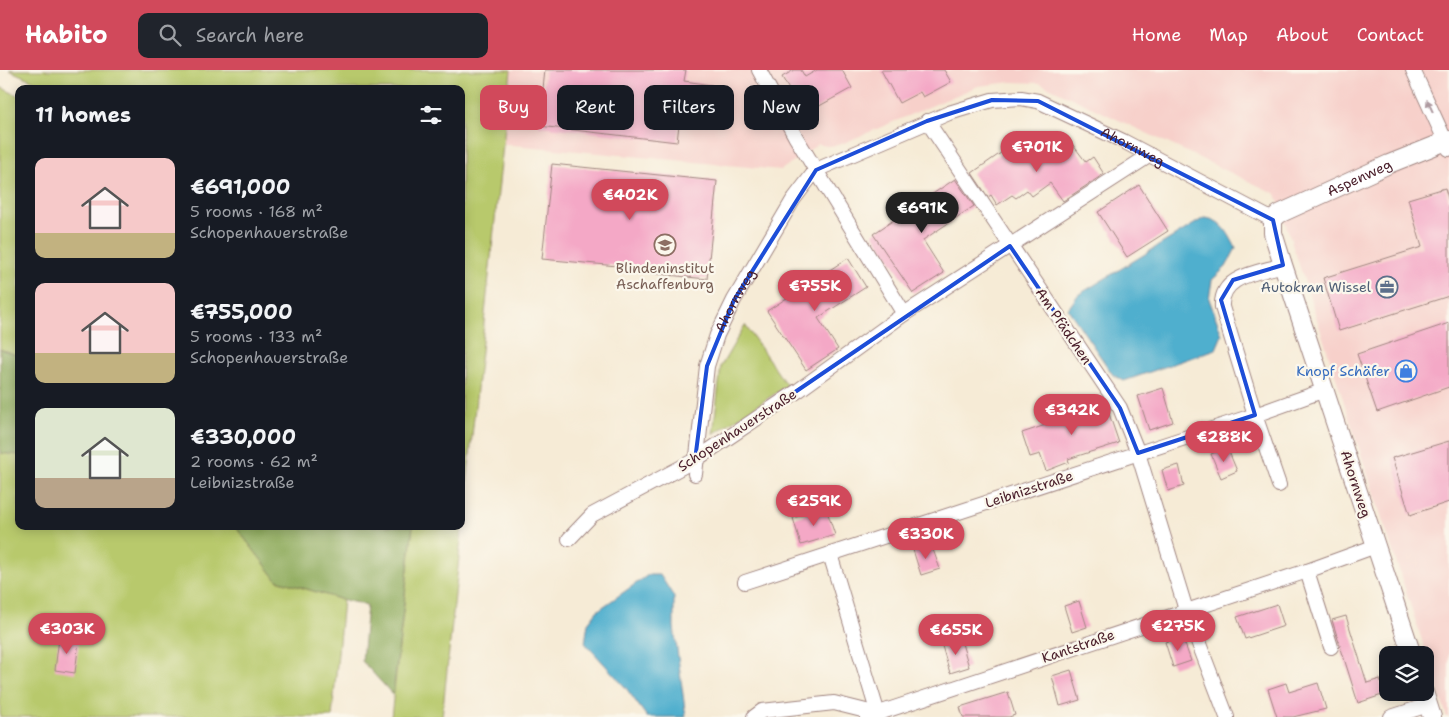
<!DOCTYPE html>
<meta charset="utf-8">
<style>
body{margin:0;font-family:"Shantell Sans",sans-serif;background:#20242c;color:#f1f3f6;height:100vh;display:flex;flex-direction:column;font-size:19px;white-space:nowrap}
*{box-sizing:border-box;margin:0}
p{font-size:16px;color:#9ea1a6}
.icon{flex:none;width:28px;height:28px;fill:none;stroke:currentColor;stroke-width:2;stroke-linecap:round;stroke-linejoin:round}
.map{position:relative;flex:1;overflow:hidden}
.side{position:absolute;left:15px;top:15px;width:450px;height:445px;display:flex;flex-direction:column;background:#171b24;border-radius:10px;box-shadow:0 2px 12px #0003}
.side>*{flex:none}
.banner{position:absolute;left:480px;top:15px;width:475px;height:45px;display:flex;gap:10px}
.tools{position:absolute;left:1379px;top:576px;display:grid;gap:10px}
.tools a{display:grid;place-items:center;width:55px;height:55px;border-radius:10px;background:#171b24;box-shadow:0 2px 12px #0003;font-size:25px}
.price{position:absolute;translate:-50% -42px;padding:0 11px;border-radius:18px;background:#d1495b;color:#fff;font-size:16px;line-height:32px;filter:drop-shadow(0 1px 2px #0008)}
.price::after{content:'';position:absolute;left:50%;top:30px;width:15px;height:11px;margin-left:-8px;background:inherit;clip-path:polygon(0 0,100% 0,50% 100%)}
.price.on{background:#222;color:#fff}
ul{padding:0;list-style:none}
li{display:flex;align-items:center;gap:15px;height:125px;padding:0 20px}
li span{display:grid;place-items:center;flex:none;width:140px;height:100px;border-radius:10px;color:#555}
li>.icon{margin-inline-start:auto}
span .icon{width:60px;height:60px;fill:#fffc;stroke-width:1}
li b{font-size:21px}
h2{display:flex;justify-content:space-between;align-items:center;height:60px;padding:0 20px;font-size:21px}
.pill{padding:0 18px;border-radius:10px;background:#171b24;box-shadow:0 2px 12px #0003;font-size:18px;line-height:45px}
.pill.on{background:#d1495b;color:#fff}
header{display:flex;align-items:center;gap:30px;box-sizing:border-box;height:70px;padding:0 25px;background:#d1495b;color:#fff}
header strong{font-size:24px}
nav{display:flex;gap:28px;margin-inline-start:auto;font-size:18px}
.search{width:350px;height:45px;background:#20242c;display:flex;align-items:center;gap:12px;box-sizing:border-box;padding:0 18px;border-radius:10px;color:#9ea1a6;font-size:19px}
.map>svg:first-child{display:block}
</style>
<header>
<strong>Habito</strong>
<div class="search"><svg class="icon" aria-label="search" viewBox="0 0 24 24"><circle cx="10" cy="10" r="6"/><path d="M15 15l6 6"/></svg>Search here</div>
<nav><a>Home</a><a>Map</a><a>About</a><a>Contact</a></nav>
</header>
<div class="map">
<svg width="1449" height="647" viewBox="0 0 1449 647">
<rect width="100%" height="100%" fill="#fbf7ec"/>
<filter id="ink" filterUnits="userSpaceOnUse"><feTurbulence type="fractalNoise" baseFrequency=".02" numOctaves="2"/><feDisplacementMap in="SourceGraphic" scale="10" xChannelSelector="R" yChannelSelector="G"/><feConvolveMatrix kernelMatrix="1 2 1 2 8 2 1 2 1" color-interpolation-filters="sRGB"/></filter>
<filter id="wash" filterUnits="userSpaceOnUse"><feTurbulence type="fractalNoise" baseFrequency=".0096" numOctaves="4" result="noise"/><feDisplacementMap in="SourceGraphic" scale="20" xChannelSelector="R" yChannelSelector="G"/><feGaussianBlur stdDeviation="1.12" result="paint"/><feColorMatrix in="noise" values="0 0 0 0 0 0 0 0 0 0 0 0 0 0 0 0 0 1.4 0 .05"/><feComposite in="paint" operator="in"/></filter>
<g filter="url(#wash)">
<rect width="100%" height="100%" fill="#f6ebd6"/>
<!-- built -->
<path fill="#f7d0ca" d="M511,0H1449V647H1447L1276,124L1040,13L1012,12L978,16L839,75L826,76L818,74L781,100L502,74Z"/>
<!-- green -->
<path fill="#b8c96c" stroke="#81744c" d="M9,0H511L442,647H391L413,456H461V19H52Z
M0,17L19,26V286L0,279Z
M745,255L787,316L713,364L721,296Z
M0,383L19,385V456H235L277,510L343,530L332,647H0Z"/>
<!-- forest -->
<path fill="#92ad60" stroke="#6e6646" d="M0,279L19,286V385L0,383Z
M235,456H413L393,625L362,591L367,535L343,530L277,510Z"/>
<!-- water -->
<path fill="#50afce" stroke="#4d677c" d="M1204,148C1222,149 1228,163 1236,178L1226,197L1212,210L1209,229L1222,265L1216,279L1124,311L1113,305L1068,239L1078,225Z
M648,505H660L674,527V557L686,647H647L626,618L585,573L588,553L597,541Z"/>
<g id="blocks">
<!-- building -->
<path fill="#f4a8c6" d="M545,0H686L684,11L712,15L708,49L680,46L677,72L539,56Z
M794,0H801L805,7L817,0H842L852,18L803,45L782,7Z
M881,0H944L951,12L923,27L920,22L899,33Z
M1032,74L1037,81L1045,75L1050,82L1059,75L1064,81L1073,75L1086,92L1093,87L1104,104L1063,131L1050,113L1032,126L1027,120L1016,128L1012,125L997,135L991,125L988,127L972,103L1008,78L1014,87Z
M552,94L717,111L707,209L638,202L639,198L542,189Z
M955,109L974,136L923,170L944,203L913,223L873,164Z
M1139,115L1168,161L1127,187L1098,142Z
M1445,118L1449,132V226L1339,261L1323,208L1422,177L1408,129Z
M848,188L866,217L818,248L838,279L806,300L767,241Z
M1449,253V317L1377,342L1357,284Z
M1163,318L1173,352L1149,360L1138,326Z
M1105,332L1119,373L1068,389L1069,392L1046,401L1040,384L1030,387L1022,363L1075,345L1074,342Z
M1449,371V432L1410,445L1392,388Z
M1227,377L1237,401L1221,408L1211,384Z
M1179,395L1184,416L1168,421L1162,400Z
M826,438L835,465L801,475L793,448Z
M931,474L940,499L921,505L913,480Z
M1079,531L1087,557L1072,562L1064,536Z
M1277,534L1284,556L1245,569L1237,547Z
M1346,546L1367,613L1380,609L1385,624L1358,633L1332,550Z
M1182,566L1191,591L1173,597L1165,572Z
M59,568L79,571L75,603L55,600Z
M961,570L969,597L950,603L942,576Z
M1071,600L1080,630L1060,636L1052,606Z
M1286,613L1289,622L1318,613L1326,639L1293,647H1277L1268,619Z
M1008,622L1015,645L1009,647H963L960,637Z"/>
</g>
</g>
<g filter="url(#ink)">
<use href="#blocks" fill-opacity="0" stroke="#a08580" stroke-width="1"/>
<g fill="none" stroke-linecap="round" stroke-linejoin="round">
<!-- minor casing -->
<g stroke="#a08580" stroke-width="16">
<g id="minor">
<path d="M759,0L795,66L904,244"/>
<path d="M1413,0L1449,79"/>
<path d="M927,51L1120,338L1138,383L1186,540L1227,647"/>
<path id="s1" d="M695,404L707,296L717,265L734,230L793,130L816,100L949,43L992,30L1021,28L1038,31L1123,71L1273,150"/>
<path d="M1279,415L1255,345L1222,237C1220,205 1258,203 1283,195"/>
<path d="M569,469L592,445L695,390L799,320L904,244L1150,85"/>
<path d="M830,484L878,644"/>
<path d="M1307,501L1331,577"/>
<path d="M745,512L1255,345L1325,320"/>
<path d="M754,647L762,641L834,633L878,644"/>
<path d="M867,647L1307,501L1376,476"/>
<path d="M1391,647L1428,635"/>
</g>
</g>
<!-- tertiary casing -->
<g stroke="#a08580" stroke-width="20">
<g id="tertiary">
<path id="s2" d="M1412,585L1283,195L1273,163V150L1279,144L1389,94L1449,70"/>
<path d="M1424,622L1432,647"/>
</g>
</g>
<!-- minor -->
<use href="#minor" stroke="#fff" stroke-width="14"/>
<!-- tertiary -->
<use href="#tertiary" stroke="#fff" stroke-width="18"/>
</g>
<!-- one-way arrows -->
<defs><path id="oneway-solid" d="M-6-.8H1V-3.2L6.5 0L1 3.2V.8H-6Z" transform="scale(1.25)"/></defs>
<use fill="#ae9aa0" href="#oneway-solid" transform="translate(1430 36) rotate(-115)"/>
</g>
<!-- marked area -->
<path fill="none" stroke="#1d4ed8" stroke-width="4" stroke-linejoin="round" d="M992,30L1038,31L1273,150L1283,195L1233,210L1221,230L1255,345L1138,383L1120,338L1010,176L695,390L707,296L734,230L816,100L927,51Z"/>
<!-- icons -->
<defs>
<g id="school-ring" transform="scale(1.125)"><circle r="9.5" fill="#fbf7ec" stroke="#8d6e63" stroke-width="1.5"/><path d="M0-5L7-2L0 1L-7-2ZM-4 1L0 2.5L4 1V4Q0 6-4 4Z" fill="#8d6e63"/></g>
<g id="office-ring" transform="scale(1.125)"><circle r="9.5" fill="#fbf7ec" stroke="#5c6f8a" stroke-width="1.5"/><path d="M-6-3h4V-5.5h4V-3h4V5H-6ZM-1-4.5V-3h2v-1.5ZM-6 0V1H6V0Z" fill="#5c6f8a"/></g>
<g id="shop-ring" transform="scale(1.125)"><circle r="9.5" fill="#fbf7ec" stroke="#3f7fe0" stroke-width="1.5"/><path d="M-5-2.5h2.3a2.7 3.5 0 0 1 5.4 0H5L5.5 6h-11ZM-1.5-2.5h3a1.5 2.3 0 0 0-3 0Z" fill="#3f7fe0"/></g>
</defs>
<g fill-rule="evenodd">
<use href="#school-ring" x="665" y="175"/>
<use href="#office-ring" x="1387" y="217"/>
<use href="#shop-ring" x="1406" y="301"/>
</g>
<g text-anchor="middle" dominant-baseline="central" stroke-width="4.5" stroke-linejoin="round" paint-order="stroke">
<!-- street labels -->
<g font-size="14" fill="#4a1f2b" stroke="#fbf7ec">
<text stroke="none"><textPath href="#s1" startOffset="675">Ahornweg</textPath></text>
<text stroke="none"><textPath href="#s2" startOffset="554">Aspenweg</textPath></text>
<text stroke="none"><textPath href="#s1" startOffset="180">Ahornweg</textPath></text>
<text transform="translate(1064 256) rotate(56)">Am Pfädchen</text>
<text transform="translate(737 360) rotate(-33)">Schopenhauerstraße</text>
<text transform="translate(1356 414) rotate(72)">Ahornweg</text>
<text transform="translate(1029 419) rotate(-18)">Leibnizstraße</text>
<text transform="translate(1078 576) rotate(-19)">Kantstraße</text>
</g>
<!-- education labels -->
<g font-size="14" fill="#785e54" stroke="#fbf7ec">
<text x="665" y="198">Blindeninstitut<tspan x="665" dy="16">Aschaffenburg</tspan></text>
</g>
<!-- service labels -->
<g font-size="14" fill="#4e5e75" stroke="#fbf7ec" text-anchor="end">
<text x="1371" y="217">Autokran Wissel</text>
</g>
<!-- shop labels -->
<g font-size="14" fill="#366cbe" stroke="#fbf7ec" text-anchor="end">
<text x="1390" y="301">Knopf Schäfer</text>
</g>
</g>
</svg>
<div class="tools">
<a><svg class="icon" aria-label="layers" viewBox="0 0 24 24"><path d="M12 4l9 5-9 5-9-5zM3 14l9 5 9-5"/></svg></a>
</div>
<b class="price" style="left:1037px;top:103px">€701K</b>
<b class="price" style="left:630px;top:151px">€402K</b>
<b class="price on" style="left:922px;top:164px">€691K</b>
<b class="price" style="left:815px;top:242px">€755K</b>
<b class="price" style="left:1072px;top:366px">€342K</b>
<b class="price" style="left:1224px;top:393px">€288K</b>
<b class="price" style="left:814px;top:457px">€259K</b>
<b class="price" style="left:926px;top:490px">€330K</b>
<b class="price" style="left:1178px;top:582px">€275K</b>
<b class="price" style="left:67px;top:585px">€303K</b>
<b class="price" style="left:956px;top:586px">€655K</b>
<div class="banner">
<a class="pill on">Buy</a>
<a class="pill">Rent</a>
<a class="pill">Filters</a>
<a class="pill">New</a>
</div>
<section class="side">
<h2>11 homes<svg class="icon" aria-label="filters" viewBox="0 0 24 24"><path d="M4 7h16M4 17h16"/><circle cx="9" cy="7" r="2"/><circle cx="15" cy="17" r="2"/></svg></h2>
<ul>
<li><span style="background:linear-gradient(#f6c9c9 75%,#c2b280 0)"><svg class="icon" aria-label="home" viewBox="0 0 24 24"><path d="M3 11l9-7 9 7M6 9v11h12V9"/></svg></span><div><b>€691,000</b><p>5 rooms · 168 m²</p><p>Schopenhauerstraße</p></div></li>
<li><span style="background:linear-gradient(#f6c9c9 70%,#c2b280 0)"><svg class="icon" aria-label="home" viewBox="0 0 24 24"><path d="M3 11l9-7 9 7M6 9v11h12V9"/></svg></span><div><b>€755,000</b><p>5 rooms · 133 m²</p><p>Schopenhauerstraße</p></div></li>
<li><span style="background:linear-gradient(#dfe7d0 70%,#b9a48a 0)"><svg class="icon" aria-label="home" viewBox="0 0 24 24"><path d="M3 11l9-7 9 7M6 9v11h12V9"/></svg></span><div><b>€330,000</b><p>2 rooms · 62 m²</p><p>Leibnizstraße</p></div></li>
</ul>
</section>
</div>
